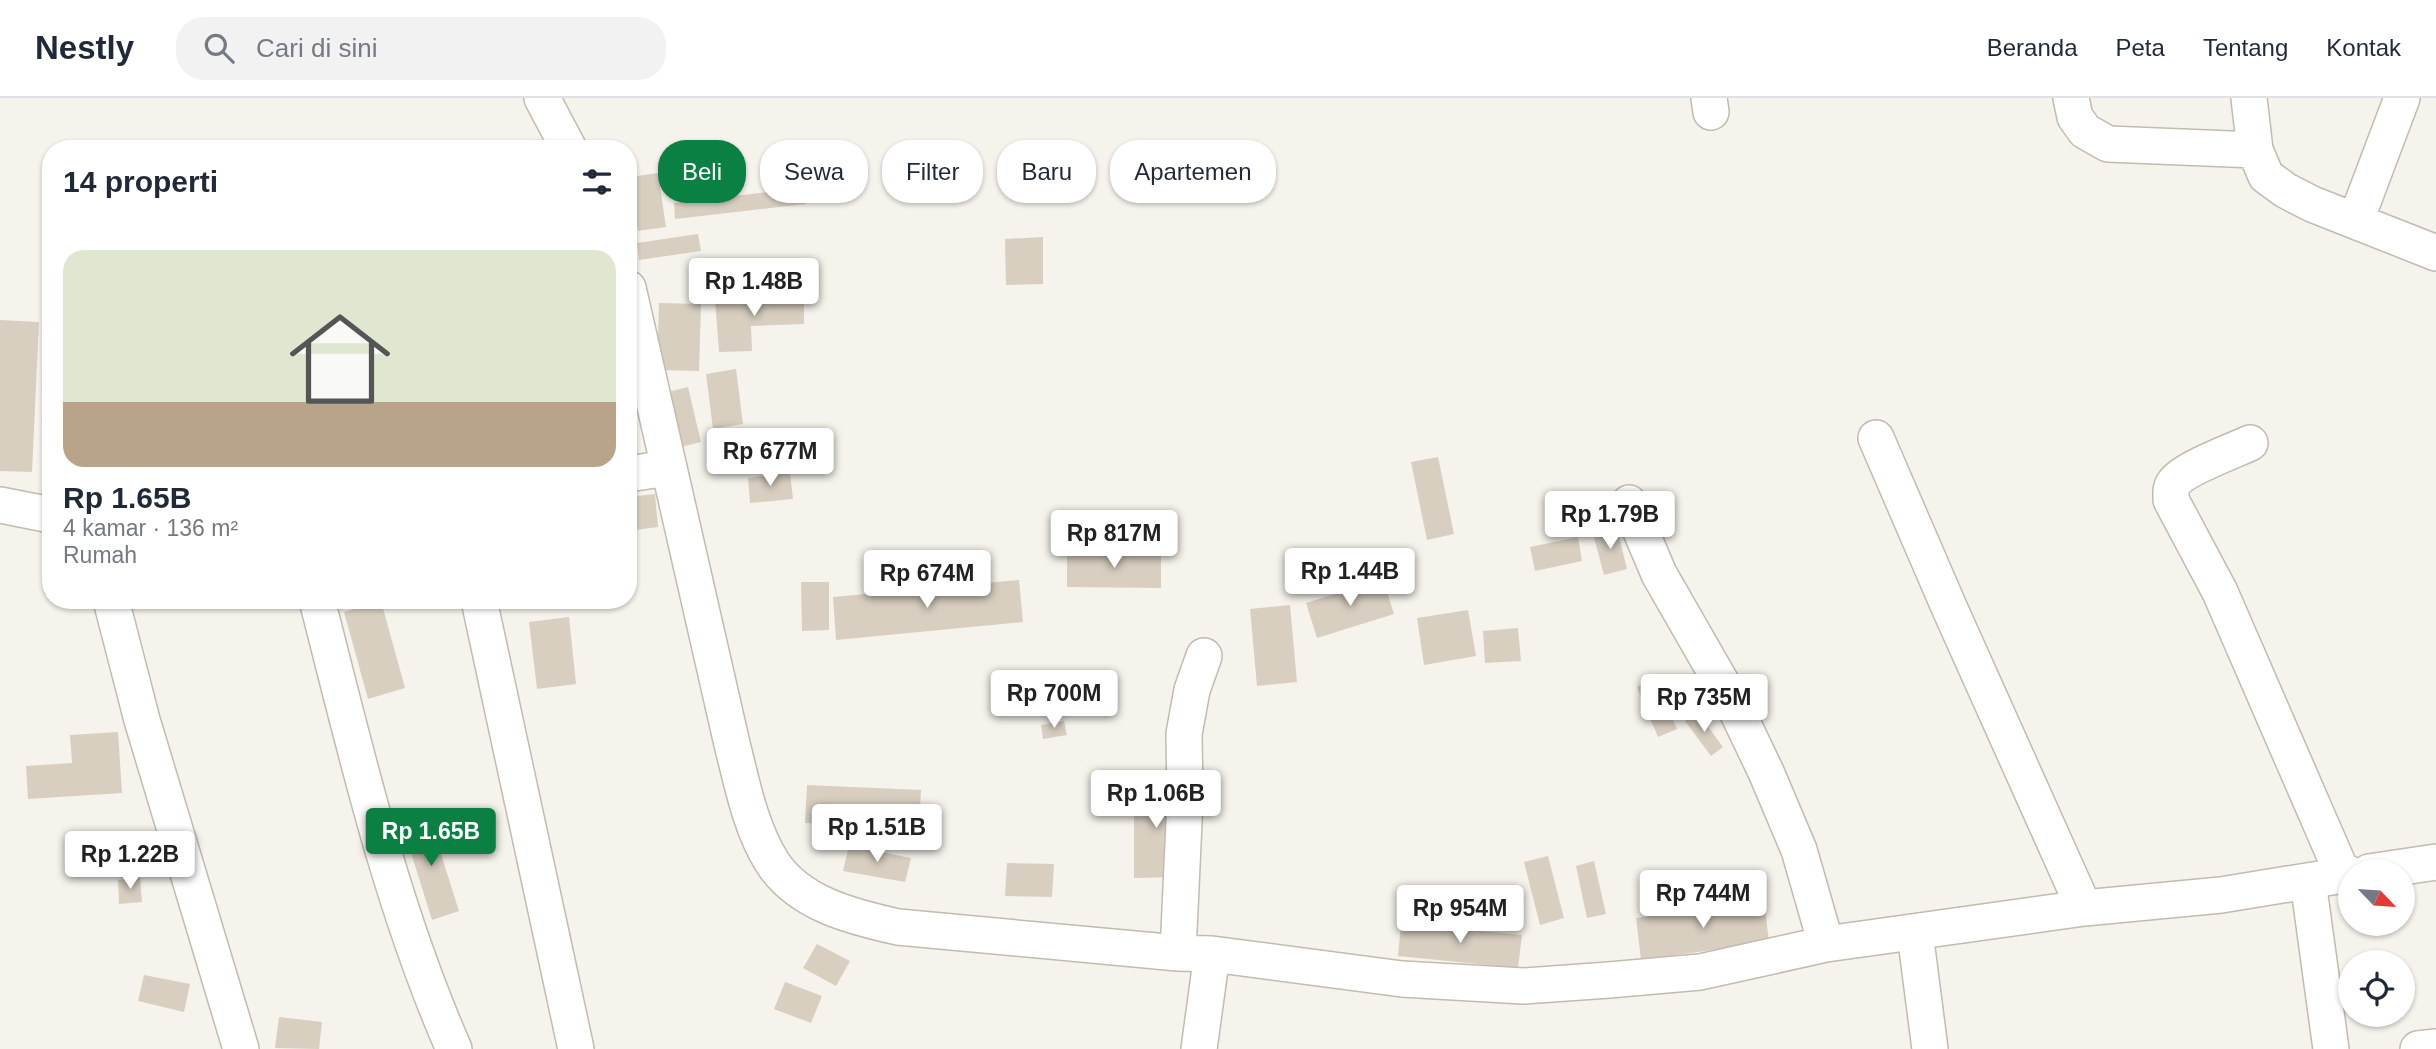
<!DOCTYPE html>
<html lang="id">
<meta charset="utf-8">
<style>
body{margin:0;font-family:Arial,sans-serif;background:#f2f2f3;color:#1f2937;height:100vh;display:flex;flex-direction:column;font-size:26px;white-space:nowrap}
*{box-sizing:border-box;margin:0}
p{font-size:23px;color:#747a83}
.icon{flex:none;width:38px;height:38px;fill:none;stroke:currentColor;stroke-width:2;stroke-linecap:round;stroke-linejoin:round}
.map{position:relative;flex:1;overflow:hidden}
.drawer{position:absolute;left:42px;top:42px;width:595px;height:469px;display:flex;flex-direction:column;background:#fff;border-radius:28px;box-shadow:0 2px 5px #0004}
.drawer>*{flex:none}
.banner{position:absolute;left:658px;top:42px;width:665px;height:63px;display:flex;gap:14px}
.needle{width:46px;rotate:115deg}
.tools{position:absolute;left:2338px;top:761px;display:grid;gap:14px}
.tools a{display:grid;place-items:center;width:77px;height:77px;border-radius:50%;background:#fff;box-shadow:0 2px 5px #0004;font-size:35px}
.price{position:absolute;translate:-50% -60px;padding:0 16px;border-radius:7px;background:#fff;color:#222;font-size:23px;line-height:46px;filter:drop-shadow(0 2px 4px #0008)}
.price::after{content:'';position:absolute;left:50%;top:42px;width:21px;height:16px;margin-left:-10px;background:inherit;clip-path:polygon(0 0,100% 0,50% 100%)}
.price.current{background:#0b8043;color:#fff}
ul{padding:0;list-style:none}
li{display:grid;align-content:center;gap:14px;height:371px;padding:0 21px}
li+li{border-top:2px solid #e0e1e3}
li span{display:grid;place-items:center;height:217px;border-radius:21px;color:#555}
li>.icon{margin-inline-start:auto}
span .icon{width:126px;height:126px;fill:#fffc;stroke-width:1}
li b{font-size:30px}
h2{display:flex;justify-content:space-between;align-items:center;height:84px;padding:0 21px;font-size:30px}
.chip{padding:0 24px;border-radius:28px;background:#fff;box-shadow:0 2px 5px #0004;font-size:24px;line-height:63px}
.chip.current{background:#0b8043;color:#fff}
header{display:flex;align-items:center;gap:42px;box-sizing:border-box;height:98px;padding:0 35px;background:#fff;border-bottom:2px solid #e0e1e3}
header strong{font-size:33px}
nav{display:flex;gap:38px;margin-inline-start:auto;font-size:24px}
.search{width:490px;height:63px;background:#f2f2f3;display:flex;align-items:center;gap:18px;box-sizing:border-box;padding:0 24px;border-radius:28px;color:#747a83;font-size:26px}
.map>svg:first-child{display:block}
</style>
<header>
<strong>Nestly</strong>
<div class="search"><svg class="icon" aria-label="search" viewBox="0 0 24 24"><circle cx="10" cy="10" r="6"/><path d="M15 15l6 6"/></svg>Cari di sini</div>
<nav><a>Beranda</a><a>Peta</a><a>Tentang</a><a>Kontak</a></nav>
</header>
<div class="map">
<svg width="2436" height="951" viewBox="0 0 2436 951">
<rect width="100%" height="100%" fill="#f6f3ec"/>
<!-- building -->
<path fill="#d8cfc1" d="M658,75L666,129L638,133L630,79Z
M804,90L806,106L675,121L674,105Z
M698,136L701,153L639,162L637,145Z
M1043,139V186L1006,187L1005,141Z
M804,198V226L751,228L752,253L719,254L715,201Z
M659,205L701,206L699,273L657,272Z
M0,222L39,224L32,374L0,373Z
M736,271L743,326L713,331L706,276Z
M688,289L701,344L681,349L668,294Z
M1438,359L1454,436L1427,442L1411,364Z
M790,375L793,401L750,405L748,380Z
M655,396L658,429L628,433V399Z
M1617,430L1627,471L1604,477L1593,436Z
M1578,439L1582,463L1535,473L1530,449Z
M1067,455L1161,456V490L1067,489Z
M46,463H51V497L44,496Z
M1383,481L1394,516L1317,540L1306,505Z
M1019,482L1023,524L836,542L833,499Z
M801,484H829V532L802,533Z
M381,503L405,590L368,601L344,514Z
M1290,507L1297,584L1257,588L1250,511Z
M1468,512L1476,558L1424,567L1417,520Z
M569,519L576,586L537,591L529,524Z
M1518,530L1521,563L1485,565L1483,533Z
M1655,581L1677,631L1658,639L1637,589Z
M1697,614L1723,649L1711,658L1685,623Z
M1064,623L1067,637L1043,641L1041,627Z
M118,634L122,695L28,701L26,668L72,665L70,637Z
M1134,684H1179V779L1134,780Z
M807,687L921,692L919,731L805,725Z
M429,718L459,813L432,822L402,726Z
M849,748L911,760L905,784L843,773Z
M1548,758L1564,820L1540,827L1524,764Z
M1594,763L1606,816L1587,820L1576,768Z
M1007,765L1054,766L1052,799L1005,798Z
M140,780L142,804L119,806L118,782Z
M1764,802L1769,844L1641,862L1636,820Z
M1401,825L1522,837L1518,870L1398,858Z
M817,846L850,863L836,888L803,870Z
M144,877L190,886L184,914L138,903Z
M785,884L822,898L811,925L774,911Z
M279,919L322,924L319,951L275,950Z"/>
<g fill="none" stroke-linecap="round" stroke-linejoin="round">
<!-- street casing -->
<g stroke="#c2bbae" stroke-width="38">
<path id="street" d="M542,0L569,51
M1709,0L1711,14
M2071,0L2075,19L2085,33L2108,46L2255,52L2249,0
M2255,52L2266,78L2285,92L2312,106L2436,155
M2356,122L2402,0
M628,190L732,646C742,685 750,729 772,764C799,806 853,819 898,829L1178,855L1212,856L1199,951
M1876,340L1949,509L2084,810
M2250,345C2233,353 2183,371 2174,385C2170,390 2171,396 2171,402L2220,494L2343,777
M628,376L668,370
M1629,405L1659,476L1733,605L1766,674L1799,752L1826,846
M0,407L51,417
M111,502L142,622L241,951
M317,502C356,654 391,808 454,951
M479,502L576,951
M2369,774L2436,764
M2308,783L2331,951
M1915,835L1930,951
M1178,855L1185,702L1184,636L1192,592L1204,558
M1212,856L1402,881L1523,888L1609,882L1700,874L1826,846L2084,810L2221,797L2350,776
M2418,951L2436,949"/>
</g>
<!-- street -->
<use href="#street" stroke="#fff" stroke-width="35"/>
</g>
</svg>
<div class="tools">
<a><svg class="needle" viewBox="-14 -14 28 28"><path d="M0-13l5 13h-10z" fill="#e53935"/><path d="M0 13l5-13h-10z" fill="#747a83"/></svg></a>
<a><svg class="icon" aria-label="locate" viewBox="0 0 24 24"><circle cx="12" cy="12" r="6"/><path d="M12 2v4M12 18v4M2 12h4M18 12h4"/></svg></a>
</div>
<b class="price" style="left:754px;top:220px">Rp 1.48B</b>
<b class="price" style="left:770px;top:390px">Rp 677M</b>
<b class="price" style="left:1610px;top:453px">Rp 1.79B</b>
<b class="price" style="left:1114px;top:472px">Rp 817M</b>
<b class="price" style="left:1350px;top:510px">Rp 1.44B</b>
<b class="price" style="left:927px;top:512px">Rp 674M</b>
<b class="price" style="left:1054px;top:632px">Rp 700M</b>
<b class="price" style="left:1704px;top:636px">Rp 735M</b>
<b class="price" style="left:1156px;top:732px">Rp 1.06B</b>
<b class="price" style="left:877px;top:766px">Rp 1.51B</b>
<b class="price current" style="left:431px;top:770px">Rp 1.65B</b>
<b class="price" style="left:130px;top:793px">Rp 1.22B</b>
<b class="price" style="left:1703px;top:832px">Rp 744M</b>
<b class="price" style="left:1460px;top:847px">Rp 954M</b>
<div class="banner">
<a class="chip current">Beli</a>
<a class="chip">Sewa</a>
<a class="chip">Filter</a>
<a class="chip">Baru</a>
<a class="chip">Apartemen</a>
</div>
<section class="drawer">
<h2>14 properti<svg class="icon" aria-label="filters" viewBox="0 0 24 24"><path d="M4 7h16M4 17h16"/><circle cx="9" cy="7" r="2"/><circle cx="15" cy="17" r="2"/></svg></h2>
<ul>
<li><span style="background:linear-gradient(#dfe7d0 70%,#b9a48a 0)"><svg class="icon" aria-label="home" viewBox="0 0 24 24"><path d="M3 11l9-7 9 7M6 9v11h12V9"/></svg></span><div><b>Rp 1.65B</b><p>4 kamar · 136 m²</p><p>Rumah</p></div></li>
</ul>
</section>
</div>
